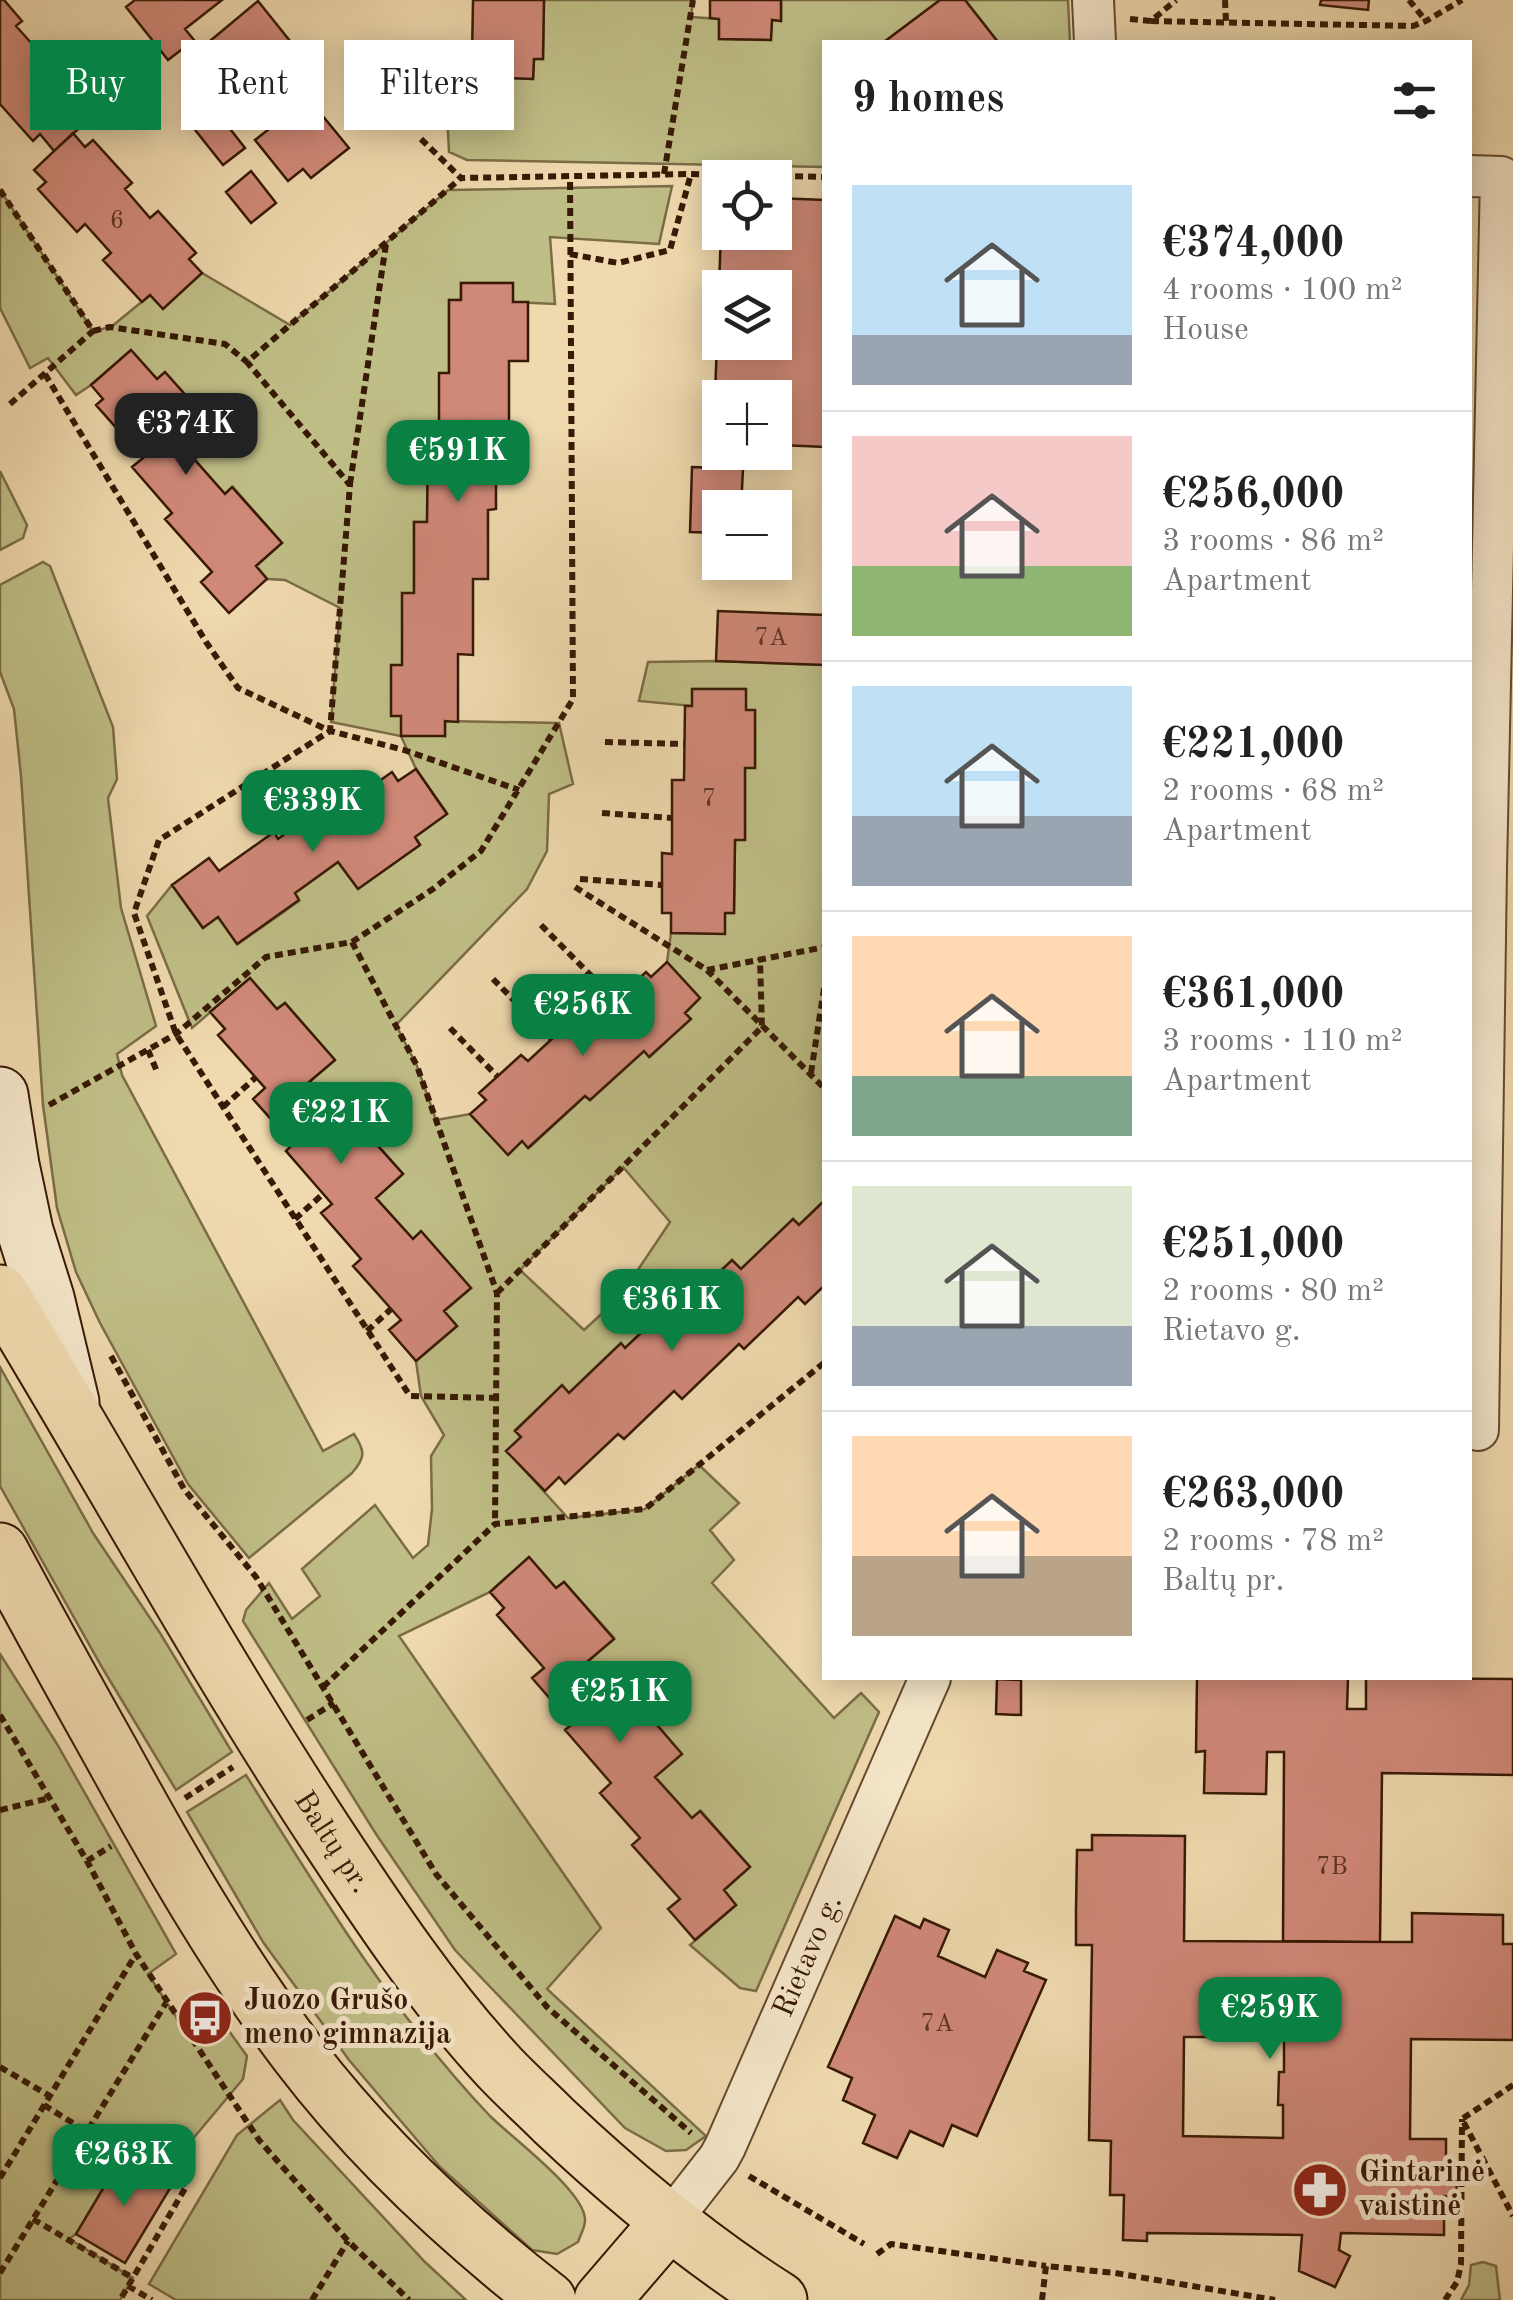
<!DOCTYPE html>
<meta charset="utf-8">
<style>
body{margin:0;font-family:"Old Standard TT",serif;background:#f2f2f2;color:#222;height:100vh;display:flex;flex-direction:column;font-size:38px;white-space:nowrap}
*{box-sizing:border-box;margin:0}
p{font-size:32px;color:#767676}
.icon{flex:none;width:55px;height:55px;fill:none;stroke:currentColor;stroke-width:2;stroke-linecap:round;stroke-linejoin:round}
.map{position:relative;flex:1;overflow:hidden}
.side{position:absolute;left:822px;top:40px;width:650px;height:1640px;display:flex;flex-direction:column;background:#fff;border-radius:0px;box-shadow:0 5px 25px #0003}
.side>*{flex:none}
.guide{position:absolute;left:30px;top:40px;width:642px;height:90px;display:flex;gap:20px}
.controls{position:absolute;left:702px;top:160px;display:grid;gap:20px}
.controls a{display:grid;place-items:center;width:90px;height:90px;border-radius:0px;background:#fff;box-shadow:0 5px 25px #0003;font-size:50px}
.price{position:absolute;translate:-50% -85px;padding:0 22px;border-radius:20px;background:#0b8043;color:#fff;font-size:32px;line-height:65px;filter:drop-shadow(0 2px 5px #0008)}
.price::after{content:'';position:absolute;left:50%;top:60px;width:30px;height:22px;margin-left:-15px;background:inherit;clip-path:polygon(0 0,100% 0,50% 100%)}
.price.active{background:#222;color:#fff}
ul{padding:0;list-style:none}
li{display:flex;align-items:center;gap:30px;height:250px;padding:0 30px}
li+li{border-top:2px solid #e0e0e0}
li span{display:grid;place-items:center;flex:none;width:280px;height:200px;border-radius:0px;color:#555}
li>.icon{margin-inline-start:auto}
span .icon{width:120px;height:120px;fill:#fffc;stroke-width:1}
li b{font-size:42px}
h2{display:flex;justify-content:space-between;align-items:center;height:120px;padding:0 30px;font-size:42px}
.pill{padding:0 35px;border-radius:0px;background:#fff;box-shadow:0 5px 25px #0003;font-size:35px;line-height:90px}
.pill.active{background:#0b8043;color:#fff}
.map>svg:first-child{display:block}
</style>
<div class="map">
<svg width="1513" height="2300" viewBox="0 0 1513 2300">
<rect width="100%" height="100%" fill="#efd9ae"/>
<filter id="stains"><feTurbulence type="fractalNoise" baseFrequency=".002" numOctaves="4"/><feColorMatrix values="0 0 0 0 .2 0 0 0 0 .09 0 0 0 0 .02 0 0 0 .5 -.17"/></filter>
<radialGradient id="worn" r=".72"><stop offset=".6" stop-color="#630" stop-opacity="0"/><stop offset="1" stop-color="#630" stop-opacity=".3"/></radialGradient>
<!-- green -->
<path fill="#bfbe86" stroke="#7b6c46" stroke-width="2.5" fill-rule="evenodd" d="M544,0H693L691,17L719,19V39L770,40L772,20H781V0H940L884,42H825V167L467,160L449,152L445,72L481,77L533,79L534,59H543Z
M965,0H1068L1070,42H998Z
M672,186L659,244L550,237L555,304L513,302L512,283H461V300H449V373L439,445L428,446L427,522H414V593L402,665L401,716L445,736V721L559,723L573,784L549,794L547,851L527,889L396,1025L417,1066L436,1120L470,1114L508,1154L522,1141L529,1148L585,1096L590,1100L644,1051L650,1057L690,1019L685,1013L700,998L667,962L671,933H724L725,913H734L735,840L745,839V768L755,767V711L746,710L745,689H693L692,706L639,701L648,662L716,661L825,665V1200L799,1225L793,1219L741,1269L682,1308L674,1301L625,1348L620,1344L569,1393L562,1386L515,1430L521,1437L507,1451L568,1518L645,1509L699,1465L739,1503L710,1530L734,1560L712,1583L834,1718L861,1693L879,1712L756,1991L740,1988L690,1945L736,1905L724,1890L750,1867L701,1811L692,1818L655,1777L681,1753L632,1696L623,1703L587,1662L614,1638L564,1582L556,1588L529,1557L490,1592L399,1636L601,1928L547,1989L706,2136L686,2150L666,2151L625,2128L455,1950L376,1834L243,1621L246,1610L269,1583L292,1619L320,1596L302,1569L375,1505L413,1558L428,1545L432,1509L431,1456L444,1435L421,1396L416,1361L457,1326L444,1311L471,1288L421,1232L413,1239L376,1198L403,1174L353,1117L344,1124L308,1083L334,1059L285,1003L277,1009L250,978L192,1028L147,916L172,885L202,927L218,917L238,944L299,901L295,893L338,862L358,888L420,845L415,837L447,813L416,769L401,736L331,722L340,608L285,580L267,579L256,566L282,543L233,487L225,494L187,451L214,427L157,379L131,350L91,385L76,395L48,358L30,368L0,308V190L93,331L111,327L150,295L163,308L202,273L290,325L448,190ZM623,1167L670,1222L619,1298L584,1330L520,1270Z
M0,471L27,525L23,538L0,550Z
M43,562L50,566L113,727L117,779L108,798L121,908L156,1026L117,1054L122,1075L323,1451L354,1434C365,1451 366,1457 352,1473L249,1558L188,1484L100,1323L76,1272L57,1208L43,1105L21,776L14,709L0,672V585Z
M0,1367L93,1533L160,1633L232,1752L176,1790L103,1669L0,1486Z
M0,1654L57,1744L176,1954L148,1974L194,2044L224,2024L247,2056L243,2079L165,2172L126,2150L76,2234L69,2239L133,2278L120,2300H0Z
M246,1775C320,1894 393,2014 490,2116C511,2137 587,2193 585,2221C585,2227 580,2236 578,2242L557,2254L532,2250L440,2167L349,2060L263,1942L187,1812Z
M280,2100L293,2120L425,2262L466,2300H176L149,2284L237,2135Z
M1483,2262L1496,2266L1500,2300H1461L1469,2285L1471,2265Z"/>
<!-- building -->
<path fill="#d08978" stroke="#371905" stroke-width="2.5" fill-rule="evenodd" d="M0,0H4L22,21L16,26L42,55L49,49L87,91L80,97L95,114L54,151L40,134L33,141L0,104Z
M135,0H222L185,29L194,40L168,60L126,7Z
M473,0H544L543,59H534L533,79L481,77V57H472Z
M710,0H781V21L772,20L771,40L719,39V19L710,18Z
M940,0H965L998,42H884Z
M1321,0H1369L1368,10L1320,5Z
M258,1L306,61L253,104L204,46Z
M206,98L245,148L223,165L184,116Z
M308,98L349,148L311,178L303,169L288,181L255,140Z
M73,133L85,147L93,140L132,183L125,189L150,218L158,211L196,253L189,259L202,273L163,309L150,295L142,302L103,260L111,253L85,224L77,232L38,189L46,182L34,170Z
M251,171L276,203L251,223L226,192Z
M775,198L825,200V447L780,445L781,426H775V398H720V424L714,423L721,232H775ZM720,288H775V342H720Z
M461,283H513V302H528V361H509V440H496V509L488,510V579H473V655L458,654V722L445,721V736H401V716H391V665H402V593H414V522H427L428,445H439V373H449V300H461Z
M131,350L157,379L165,372L214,427L187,451L225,494L232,487L282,543L256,566L267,579L229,613L201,582L212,572L165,519L172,513L132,467L143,458L96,405L103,399L91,385Z
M692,467L743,469L741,508H720V533L690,532Z
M718,611L825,615V665L716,661Z
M692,689H746V710H755V768H745V840H735L734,913H725V934L671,933V913H662V853L672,854V780H684L685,706H692Z
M416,769L447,814L415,837L420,845L358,889L338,862L295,893L299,900L237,944L218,917L203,928L172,885L209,858L219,871L274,832L278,839L326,804L333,814L392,772L398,781Z
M667,962L700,998L685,1013L691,1019L649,1057L644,1051L590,1100L585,1096L528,1148L522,1141L508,1155L470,1114L486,1100L479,1093L521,1055L528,1061L582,1011L592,1022L646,972L651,977Z
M250,978L277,1009L285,1003L335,1060L308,1083L344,1124L352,1117L403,1174L376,1198L413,1239L421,1231L471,1288L444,1311L457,1326L416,1361L389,1330L401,1320L353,1266L361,1259L321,1213L332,1204L286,1151L293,1144L253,1099L265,1088L218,1035L225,1029L210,1012Z
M825,1200V1285L805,1304L798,1297L744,1349L739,1344L682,1399L674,1391L624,1439L618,1434L565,1484L559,1477L545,1491L506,1451L521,1437L515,1431L562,1385L569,1393L621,1343L625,1348L675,1301L682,1308L732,1260L741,1269L793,1219L799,1225Z
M529,1557L556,1588L564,1582L614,1639L587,1662L623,1703L632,1696L682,1754L655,1777L692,1818L700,1811L750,1867L724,1890L736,1905L695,1940L668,1909L680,1899L632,1845L640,1838L600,1793L611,1783L565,1730L572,1724L532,1678L544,1668L497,1615L504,1608L490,1592Z
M1197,1678H1348L1347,1709H1366V1678L1513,1679V1775L1382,1773L1380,1942L1283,1941L1284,1752H1267L1266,1794L1204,1793L1205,1751L1196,1752Z
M997,1679L1021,1680V1715L996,1714Z
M1092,1835L1185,1836L1184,1941L1412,1942V1913L1503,1915V1944H1513V2040L1411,2039L1410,2139H1446V2178H1457L1456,2197L1444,2196V2235L1341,2233L1339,2250L1350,2256L1335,2287L1299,2271L1302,2235L1147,2233V2241L1123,2240L1124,2195H1110L1111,2141L1089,2140L1092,1945H1076V1910L1077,1850H1092ZM1184,2037H1284V2072H1279L1278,2105H1283V2138L1183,2136Z
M895,1916L920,1928L924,1919L949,1930L938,1956L985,1977L997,1950L1028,1963L1024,1971L1046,1980L977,2136L952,2125L943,2146L910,2131L897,2158L863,2143L875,2115L843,2100L852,2078L828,2067Z
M123,2155L172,2185L125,2263L76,2234Z"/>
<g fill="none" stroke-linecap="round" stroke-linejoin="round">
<!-- street casing -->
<g stroke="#65492f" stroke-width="44">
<g id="street">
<path d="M1093,0L1095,42"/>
<path d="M1470,176L1501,177L1486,868L1478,1430"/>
<path id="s1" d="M669,2222L719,2158L725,2147L930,1678"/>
</g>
</g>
<!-- secondary casing -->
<g stroke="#371905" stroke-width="59">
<path id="secondary" d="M0,1095L11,1165L25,1231L46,1298L71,1402"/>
</g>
<!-- primary casing -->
<g stroke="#371905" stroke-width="59">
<g id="primary">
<path id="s2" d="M0,1293C109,1472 209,1656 324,1831C378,1913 433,1996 500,2068C517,2086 536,2103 554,2121C624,2187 697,2248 779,2300"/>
<path d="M0,1551C36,1618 73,1685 110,1751C167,1855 227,1960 299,2055C369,2147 457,2229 548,2300"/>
<path d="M602,2300L669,2222"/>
</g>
</g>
<!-- path -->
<path stroke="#371905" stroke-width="6" stroke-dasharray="8 5" stroke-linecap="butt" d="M1225,0L1226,22
M1409,0L1426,21
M1130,19L1151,21L1176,0
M1151,21L1413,26L1426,21L1462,0
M421,139L461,178L691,174L825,177
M664,174L693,0
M0,190L93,331L110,327L225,344L247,362
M570,254L618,263L670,250L691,174
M45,374L206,642L238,688L330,731L350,485L247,362L461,178
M10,404L93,331
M350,484L386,244
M605,742L684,744
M602,813L672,818
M580,879L662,885
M575,887L707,970L825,1089
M541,925L615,1000
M352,942L417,1066L497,1293L495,1524
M707,970L825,947
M493,979L552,1039
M450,1028L498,1077
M148,1050L158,1074
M811,1073L825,982
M49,1105L176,1034L266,957L352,942L433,889L481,851L573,699L570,177
M223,1107L255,1078
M295,1219L323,1194
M497,1293L762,1027L760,959
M367,1331L391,1309
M111,1356L184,1489L256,1577L436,1874L547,2007L691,2133
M497,1398L410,1396L176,1034L134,913L159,840L330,731L404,750L519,790
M323,1687L495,1524L645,1509L825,1362
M0,1715L87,1861L136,1954L259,2140L348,2241L409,2300
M307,1720L334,1703
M185,1798L233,1767
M0,1810L50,1798
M87,1861L111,1846
M0,2067L50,2096
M1513,2085L1462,2119L1513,2216
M44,2105L87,2132
M90,2128L187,2185L120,2300
M749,2176L864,2244
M0,2178L136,1954
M33,2219L133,2278
M877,2254L891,2244L1046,2266
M0,2273L166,2003
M128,2286L152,2300
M312,2300L348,2241
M1042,2300L1046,2266L1115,2273L1275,2300
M1445,2300L1457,2282L1461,2264L1462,2119"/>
<!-- street -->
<use href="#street" stroke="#f5e6ca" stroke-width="40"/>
<!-- secondary -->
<use href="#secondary" stroke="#f5e6ca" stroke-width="55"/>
<!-- primary -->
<use href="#primary" stroke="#efd9ae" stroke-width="55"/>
</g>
<!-- icons -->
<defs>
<g id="bus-disc" transform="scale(2.875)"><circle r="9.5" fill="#8f2418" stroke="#f5e6ca"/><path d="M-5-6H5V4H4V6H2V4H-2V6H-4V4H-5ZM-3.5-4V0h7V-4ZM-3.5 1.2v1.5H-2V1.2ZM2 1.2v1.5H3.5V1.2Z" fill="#fff"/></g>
<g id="pharmacy-disc" transform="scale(2.875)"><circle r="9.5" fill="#8f2418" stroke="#f5e6ca"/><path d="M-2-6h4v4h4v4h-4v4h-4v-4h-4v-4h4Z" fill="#fff"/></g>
</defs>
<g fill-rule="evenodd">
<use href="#bus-disc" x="205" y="2018"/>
<use href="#pharmacy-disc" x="1320" y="2190"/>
</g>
<g text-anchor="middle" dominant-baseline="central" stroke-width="10" stroke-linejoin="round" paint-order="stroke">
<!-- number labels -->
<g font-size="25" fill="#5d3522">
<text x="117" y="221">6</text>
<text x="771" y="638">7A</text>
<text x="709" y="799">7</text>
<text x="1332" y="1867">7B</text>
<text x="937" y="2024">7A</text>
</g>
<!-- street labels -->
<g font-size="30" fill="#371905" stroke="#f5e6ca">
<text stroke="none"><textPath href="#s2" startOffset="642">Baltų pr.</textPath></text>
<text stroke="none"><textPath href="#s1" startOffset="302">Rietavo g.</textPath></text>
</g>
<!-- poi labels -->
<g font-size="30" font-weight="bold" fill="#371905" stroke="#f5e6ca" text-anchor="start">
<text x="244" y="2001">Juozo Grušo<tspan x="244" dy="34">meno gimnazija</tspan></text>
<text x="1359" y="2173">Gintarinė<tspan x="1359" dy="34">vaistinė</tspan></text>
</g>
</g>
<rect width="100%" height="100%" filter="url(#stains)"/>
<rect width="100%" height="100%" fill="url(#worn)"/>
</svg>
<div class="controls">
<a><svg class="icon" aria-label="locate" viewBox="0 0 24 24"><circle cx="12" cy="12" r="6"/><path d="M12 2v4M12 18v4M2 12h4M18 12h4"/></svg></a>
<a><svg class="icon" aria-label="layers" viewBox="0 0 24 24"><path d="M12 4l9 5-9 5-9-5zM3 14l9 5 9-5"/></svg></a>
<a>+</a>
<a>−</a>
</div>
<b class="price active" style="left:186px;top:478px">€374K</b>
<b class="price" style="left:458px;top:505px">€591K</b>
<b class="price" style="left:313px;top:855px">€339K</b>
<b class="price" style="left:583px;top:1059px">€256K</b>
<b class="price" style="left:341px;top:1167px">€221K</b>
<b class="price" style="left:672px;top:1354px">€361K</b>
<b class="price" style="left:620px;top:1746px">€251K</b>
<b class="price" style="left:1270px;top:2062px">€259K</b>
<b class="price" style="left:124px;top:2209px">€263K</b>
<div class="guide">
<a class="pill active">Buy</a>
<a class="pill">Rent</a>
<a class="pill">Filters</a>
</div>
<section class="side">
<h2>9 homes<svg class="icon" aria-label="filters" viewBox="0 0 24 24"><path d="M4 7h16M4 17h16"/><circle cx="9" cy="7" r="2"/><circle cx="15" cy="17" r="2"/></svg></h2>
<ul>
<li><span style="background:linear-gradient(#bfe0f5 75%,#9aa5b1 0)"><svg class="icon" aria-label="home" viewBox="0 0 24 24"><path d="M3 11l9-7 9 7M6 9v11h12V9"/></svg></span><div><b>€374,000</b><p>4 rooms · 100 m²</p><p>House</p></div></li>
<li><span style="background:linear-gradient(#f6c9c9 65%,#8fb573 0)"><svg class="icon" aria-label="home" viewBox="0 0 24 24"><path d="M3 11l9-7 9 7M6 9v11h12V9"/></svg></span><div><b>€256,000</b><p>3 rooms · 86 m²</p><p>Apartment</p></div></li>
<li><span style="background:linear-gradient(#bfe0f5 65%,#9aa5b1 0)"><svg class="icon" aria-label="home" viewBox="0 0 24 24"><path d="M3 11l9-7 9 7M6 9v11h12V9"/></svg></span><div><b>€221,000</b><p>2 rooms · 68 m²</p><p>Apartment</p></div></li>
<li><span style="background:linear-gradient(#ffd9b3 70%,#7fa58c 0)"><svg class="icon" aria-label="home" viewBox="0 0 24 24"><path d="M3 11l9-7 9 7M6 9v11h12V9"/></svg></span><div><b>€361,000</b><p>3 rooms · 110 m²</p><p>Apartment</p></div></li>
<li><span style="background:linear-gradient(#dfe7d0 70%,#9aa5b1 0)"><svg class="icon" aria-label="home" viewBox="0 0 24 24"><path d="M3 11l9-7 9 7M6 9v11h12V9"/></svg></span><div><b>€251,000</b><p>2 rooms · 80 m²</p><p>Rietavo g.</p></div></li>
<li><span style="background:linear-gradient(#ffd9b3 60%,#b9a48a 0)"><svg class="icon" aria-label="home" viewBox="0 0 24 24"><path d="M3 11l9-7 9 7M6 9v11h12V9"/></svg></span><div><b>€263,000</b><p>2 rooms · 78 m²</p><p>Baltų pr.</p></div></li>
</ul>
</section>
</div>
